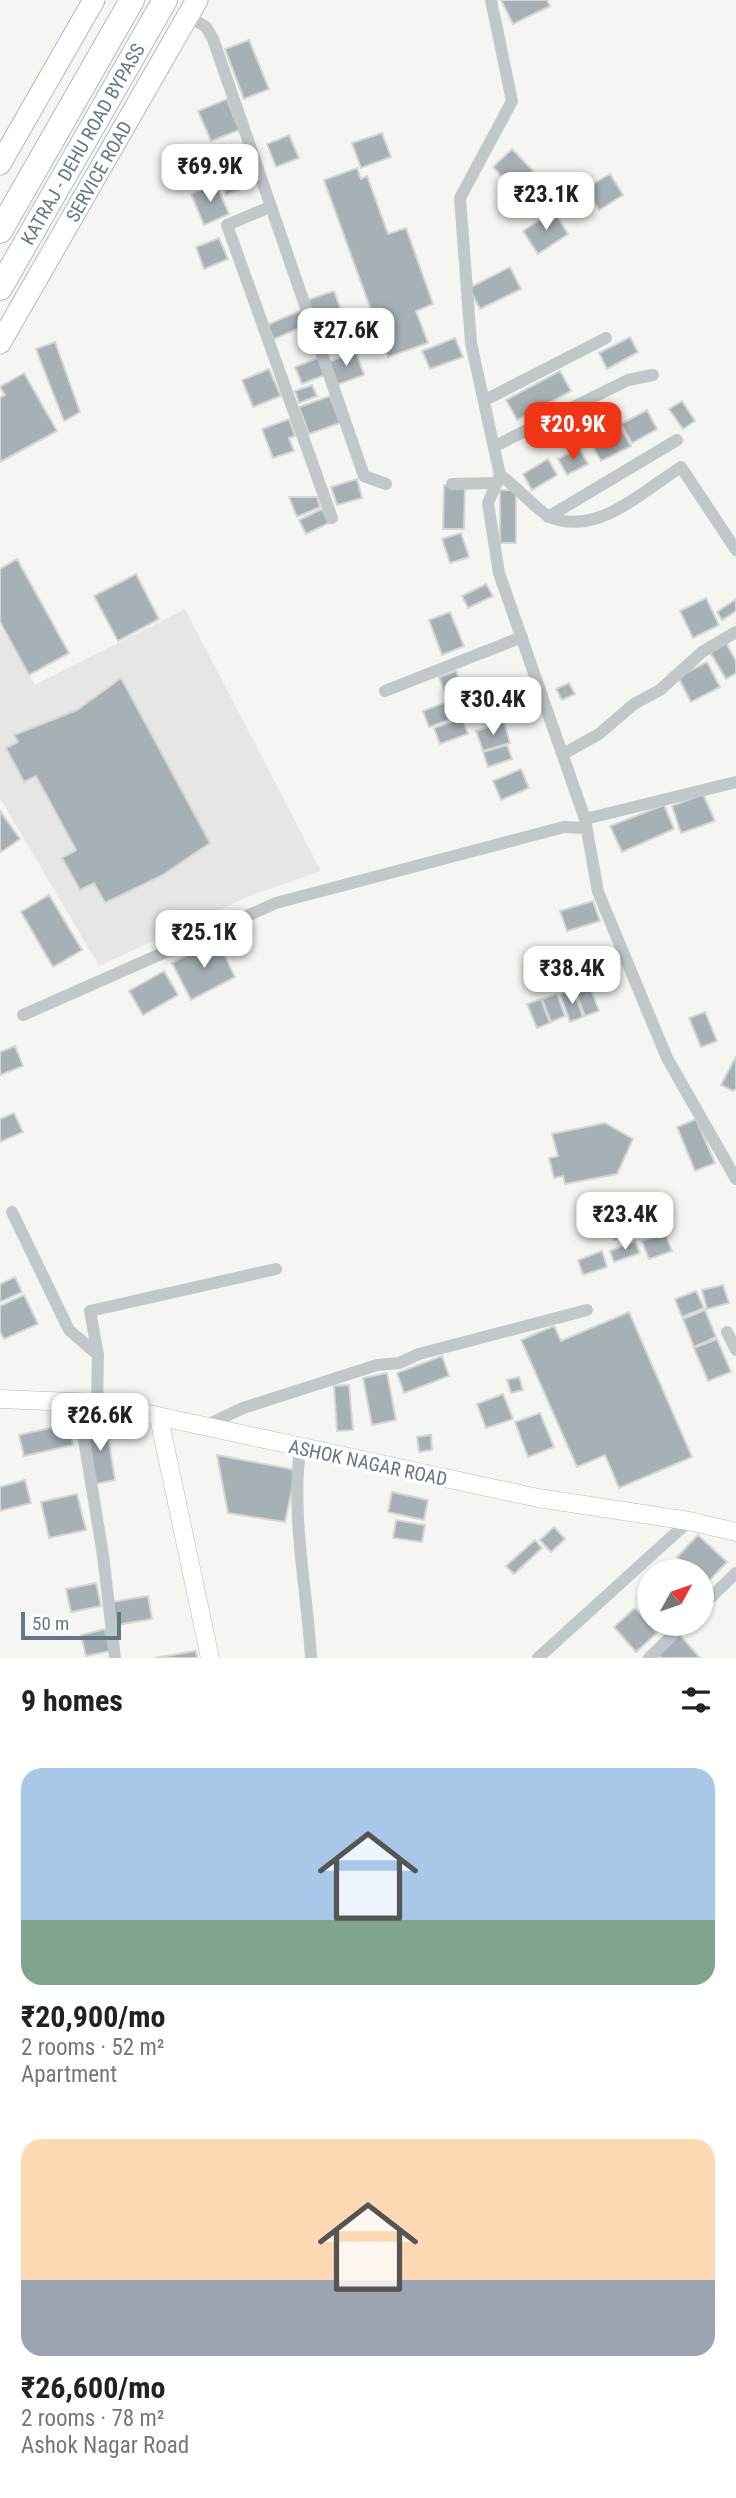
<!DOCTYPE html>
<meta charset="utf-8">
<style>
body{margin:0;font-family:"Roboto Condensed",sans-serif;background:#f6f6f6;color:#222;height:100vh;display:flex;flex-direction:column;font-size:26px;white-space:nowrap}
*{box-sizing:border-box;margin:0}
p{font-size:23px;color:#767676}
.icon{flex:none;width:38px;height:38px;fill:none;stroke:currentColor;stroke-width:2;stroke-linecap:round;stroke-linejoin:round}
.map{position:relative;height:1658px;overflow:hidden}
.panel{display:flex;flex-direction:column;background:#fff;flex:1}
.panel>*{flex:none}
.needle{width:46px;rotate:50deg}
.controls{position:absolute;left:637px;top:1559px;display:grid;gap:14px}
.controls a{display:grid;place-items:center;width:77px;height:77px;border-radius:50%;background:#fff;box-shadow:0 2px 5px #0004;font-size:35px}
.scale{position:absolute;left:21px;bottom:18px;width:100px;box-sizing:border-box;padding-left:7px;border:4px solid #627885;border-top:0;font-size:19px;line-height:24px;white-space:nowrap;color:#627885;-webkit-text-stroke:5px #fff;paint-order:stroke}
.price{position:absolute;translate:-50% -60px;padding:0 16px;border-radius:14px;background:#fff;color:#222;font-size:23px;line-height:46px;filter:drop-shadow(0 2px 4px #0008)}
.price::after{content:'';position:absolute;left:50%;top:42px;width:21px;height:16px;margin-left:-10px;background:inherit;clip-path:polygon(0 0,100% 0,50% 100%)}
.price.active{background:#f03416;color:#fff}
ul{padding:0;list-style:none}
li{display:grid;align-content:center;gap:14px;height:371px;padding:0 21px}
li span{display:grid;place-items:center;height:217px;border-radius:21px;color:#555}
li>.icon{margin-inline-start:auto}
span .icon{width:126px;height:126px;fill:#fffc;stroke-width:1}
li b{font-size:30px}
h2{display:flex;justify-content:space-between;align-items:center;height:84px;padding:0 21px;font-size:30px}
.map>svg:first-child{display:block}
</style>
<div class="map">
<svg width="736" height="1658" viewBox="0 0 736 1658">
<rect width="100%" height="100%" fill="#f5f5f1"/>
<!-- built -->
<path fill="#e6e6e4" d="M185,609L321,871L247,897L99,966L0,798V626L35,685Z"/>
<!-- building -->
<path fill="#a6b1b6" stroke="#d6d6d4" stroke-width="2" d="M501,0H547L550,6L513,24Z
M249,40L269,89L244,99L225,49Z
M227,99L239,130L211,141L198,111Z
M382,133L391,157L361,168L352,143Z
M289,135L299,158L276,167L267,144Z
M512,149L533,171L513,189L493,167Z
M213,164L220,178L200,187L193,173Z
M357,168L361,179L367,176L388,234L406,228L433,304L416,311L428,343L388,357L324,180Z
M249,169L255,184L226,195L220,180Z
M610,174L623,195L599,210L586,188Z
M216,183L229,214L204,225L191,194Z
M554,211L568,234L538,254L523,231Z
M219,238L228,259L204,269L196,247Z
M510,267L521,289L480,309L469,288Z
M334,291L344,319L318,328L307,300Z
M302,310L309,324L274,339L267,325Z
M630,337L638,352L607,369L599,353Z
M455,338L463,357L430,369L422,351Z
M55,342L80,412L64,421L36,349Z
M356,352L364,375L336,385L328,362Z
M320,357L327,374L302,384L295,367Z
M269,369L281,396L253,407L242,380Z
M560,371L571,391L517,420L506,400Z
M24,373L57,431L0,462V398L5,395L0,387Z
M312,385L317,396L299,403L295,391Z
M330,396L340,423L309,434L299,407Z
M682,401L695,421L683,429L669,409Z
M647,410L657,429L632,443L621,424Z
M289,419L295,436L289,438L294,451L273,458L262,429Z
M619,424L631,446L601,461L589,439Z
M579,448L588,464L567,475L558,459Z
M548,459L557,475L532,490L523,474Z
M357,479L362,498L337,505L331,487Z
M444,485H465L464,529H443Z
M500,490H516V543H500Z
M289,497H317L320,507L297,517Z
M322,509L329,523L306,534L299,520Z
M461,533L469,557L450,563L442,539Z
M17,559L69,653L29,675L0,622V569Z
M136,574L159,619L118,641L94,596Z
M486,584L493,596L468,608L462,596Z
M706,598L719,625L693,638L680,611Z
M736,599V611L722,620L717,612Z
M450,612L464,646L442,655L429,620Z
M726,643L736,661V673L726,679L710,652Z
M707,662L720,687L691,702L678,677Z
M456,671L464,693L447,699L439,677Z
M121,678L210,843L161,876L105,903L94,883L80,890L62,858L76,850L36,776L24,782L6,748L18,742L14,735L77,710Z
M569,683L575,694L562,700L556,689Z
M488,685L492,697L469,703L465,691Z
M454,699L460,716L429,727L423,711Z
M462,718L468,734L440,744L434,728Z
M504,722L510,743L483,751L476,731Z
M507,745L512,759L488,767L483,752Z
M521,769L529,788L501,800L493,781Z
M703,794L715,821L681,833L672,806Z
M664,805L674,829L622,852L610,826Z
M0,811L20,839L1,852L0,851Z
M49,895L82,950L53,967L21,912Z
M593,901L600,921L567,931L560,911Z
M217,940L235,977L191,1000L172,963Z
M164,971L178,995L143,1015L129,991Z
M589,984L599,1011L585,1016L575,989Z
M573,989L583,1017L570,1022L560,994Z
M557,994L565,1016L551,1022L542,999Z
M541,999L550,1023L537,1028L527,1004Z
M705,1012L717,1041L701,1047L689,1018Z
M15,1046L23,1066L0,1075V1052Z
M736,1056V1088L733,1091L721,1085Z
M14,1113L23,1132L0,1142V1119Z
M696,1119L715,1163L695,1171L677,1127Z
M605,1123L633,1139L617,1174L565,1184L563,1176L554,1178L549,1158L558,1156L552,1134Z
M618,1198L631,1234L614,1240L602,1204Z
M665,1233L672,1251L649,1259L642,1241Z
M635,1241L640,1253L614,1262L610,1251Z
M602,1251L607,1267L583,1275L578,1260Z
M15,1277L22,1292L0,1302V1284Z
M723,1285L729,1303L707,1309L702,1290Z
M696,1291L704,1308L682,1317L675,1299Z
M24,1295L38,1324L4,1339L0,1332V1306Z
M705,1310L716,1337L694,1347L683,1319Z
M629,1312L692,1457L619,1488L605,1455L577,1467L521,1340L554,1326L561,1341Z
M717,1339L731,1372L708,1381L694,1348Z
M442,1356L449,1376L404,1393L397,1373Z
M387,1373L396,1420L372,1425L363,1378Z
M519,1377L523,1390L511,1393L507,1380Z
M349,1385L353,1430L337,1431L334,1386Z
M503,1394L513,1419L486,1428L477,1404Z
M540,1413L554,1447L528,1457L515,1422Z
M106,1423L115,1480L95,1484L85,1426Z
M68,1424L73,1445L24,1456L19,1435Z
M431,1435L432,1450L419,1452L417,1437Z
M217,1455L296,1470L285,1522L228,1513Z
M25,1480L31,1503L0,1511V1487Z
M392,1492L428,1500L424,1520L388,1512Z
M77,1494L86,1530L49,1538L41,1502Z
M396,1520L425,1525L422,1542L393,1538Z
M554,1527L565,1539L551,1552L540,1540Z
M698,1535L727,1562L705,1585L702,1572H691L677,1557Z
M535,1540L542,1548L514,1574L506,1566Z
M96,1583L101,1606L71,1612L66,1589Z
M649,1586V1611L637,1598Z
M148,1596L152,1619L116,1625L112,1602Z
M635,1608L657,1633L636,1652L614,1627Z
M105,1629L110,1651L86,1656L81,1635Z
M679,1634L700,1658H661L656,1652Z
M196,1651L197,1658H154Z"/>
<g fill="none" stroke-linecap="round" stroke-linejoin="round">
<!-- secondary casing -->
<g stroke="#b4babe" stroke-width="19">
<path id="secondary" d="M0,1399L97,1403L538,1498L689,1521L736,1532
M159,1418L210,1658"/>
</g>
<!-- primary casing -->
<g stroke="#b5babd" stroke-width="23">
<g id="primary">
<path d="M0,164L94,0"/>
<path id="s1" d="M0,343L197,0"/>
</g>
</g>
<!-- highway casing -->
<g stroke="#b6babd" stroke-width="26">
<g id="highway">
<path d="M0,231L132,0"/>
<path id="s2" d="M0,288L165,0"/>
</g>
</g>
<!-- street -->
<path stroke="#c2c7ca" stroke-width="12" d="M491,0L512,101L460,198L471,343L500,475L488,503L499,573L585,819L598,892L667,1058L736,1179
M188,16L206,27L213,39L364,476L386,484
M270,207L227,225L332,518
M485,400L606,338
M495,446L628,380L653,375
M500,475C514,484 541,514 550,517C597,537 643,491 681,467L736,550
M452,484L497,483
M548,517L677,440
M385,691L522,637
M563,754L599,734L634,704L660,690L702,652L736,632
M585,819L736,782
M23,1015L276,903L564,827L585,828
M12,1212L69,1330L98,1355L97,1403
M727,1332L736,1350
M98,1355L90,1311L276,1269
M78,1403L103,1555L115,1658
M205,1426L243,1408L377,1365L399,1363L419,1354L587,1310
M300,1449C291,1518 307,1588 311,1658
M702,1606L736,1573
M538,1658L689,1521
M649,1658L684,1624"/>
<!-- secondary -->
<use href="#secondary" stroke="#fff" stroke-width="18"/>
<!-- primary -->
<use href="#primary" stroke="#fff" stroke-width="21"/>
<!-- highway -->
<use href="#highway" stroke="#fff" stroke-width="24"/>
</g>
<g text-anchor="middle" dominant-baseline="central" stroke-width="7" stroke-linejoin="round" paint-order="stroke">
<!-- street labels -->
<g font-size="19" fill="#627885" stroke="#fff">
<text stroke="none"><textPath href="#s2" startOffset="166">KATRAJ - DEHU ROAD BYPASS</textPath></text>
<text stroke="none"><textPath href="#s1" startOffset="198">SERVICE ROAD</textPath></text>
<text transform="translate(368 1463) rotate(12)">ASHOK NAGAR ROAD</text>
</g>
</g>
</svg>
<div class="controls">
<a><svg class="needle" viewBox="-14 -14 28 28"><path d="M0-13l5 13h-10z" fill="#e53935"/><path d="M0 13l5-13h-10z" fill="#767676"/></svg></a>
</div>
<div class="scale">50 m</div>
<b class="price" style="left:210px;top:204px">₹69.9K</b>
<b class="price" style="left:546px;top:232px">₹23.1K</b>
<b class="price" style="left:346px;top:368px">₹27.6K</b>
<b class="price active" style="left:573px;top:462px">₹20.9K</b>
<b class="price" style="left:493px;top:737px">₹30.4K</b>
<b class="price" style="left:204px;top:970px">₹25.1K</b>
<b class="price" style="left:572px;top:1006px">₹38.4K</b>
<b class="price" style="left:625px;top:1252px">₹23.4K</b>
<b class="price" style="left:100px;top:1453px">₹26.6K</b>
</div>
<section class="panel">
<h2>9 homes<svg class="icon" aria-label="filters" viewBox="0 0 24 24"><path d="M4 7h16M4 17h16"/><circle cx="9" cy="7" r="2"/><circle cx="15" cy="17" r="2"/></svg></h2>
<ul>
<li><span style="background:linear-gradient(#a9c7e8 70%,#7fa58c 0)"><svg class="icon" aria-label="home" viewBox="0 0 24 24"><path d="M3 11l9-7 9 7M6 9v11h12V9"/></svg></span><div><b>₹20,900/mo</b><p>2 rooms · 52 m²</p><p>Apartment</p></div></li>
<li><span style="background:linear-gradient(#ffd9b3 65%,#9aa5b1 0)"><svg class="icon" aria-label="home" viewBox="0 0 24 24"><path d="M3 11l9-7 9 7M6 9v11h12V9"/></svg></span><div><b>₹26,600/mo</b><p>2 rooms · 78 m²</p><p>Ashok Nagar Road</p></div></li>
</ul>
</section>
